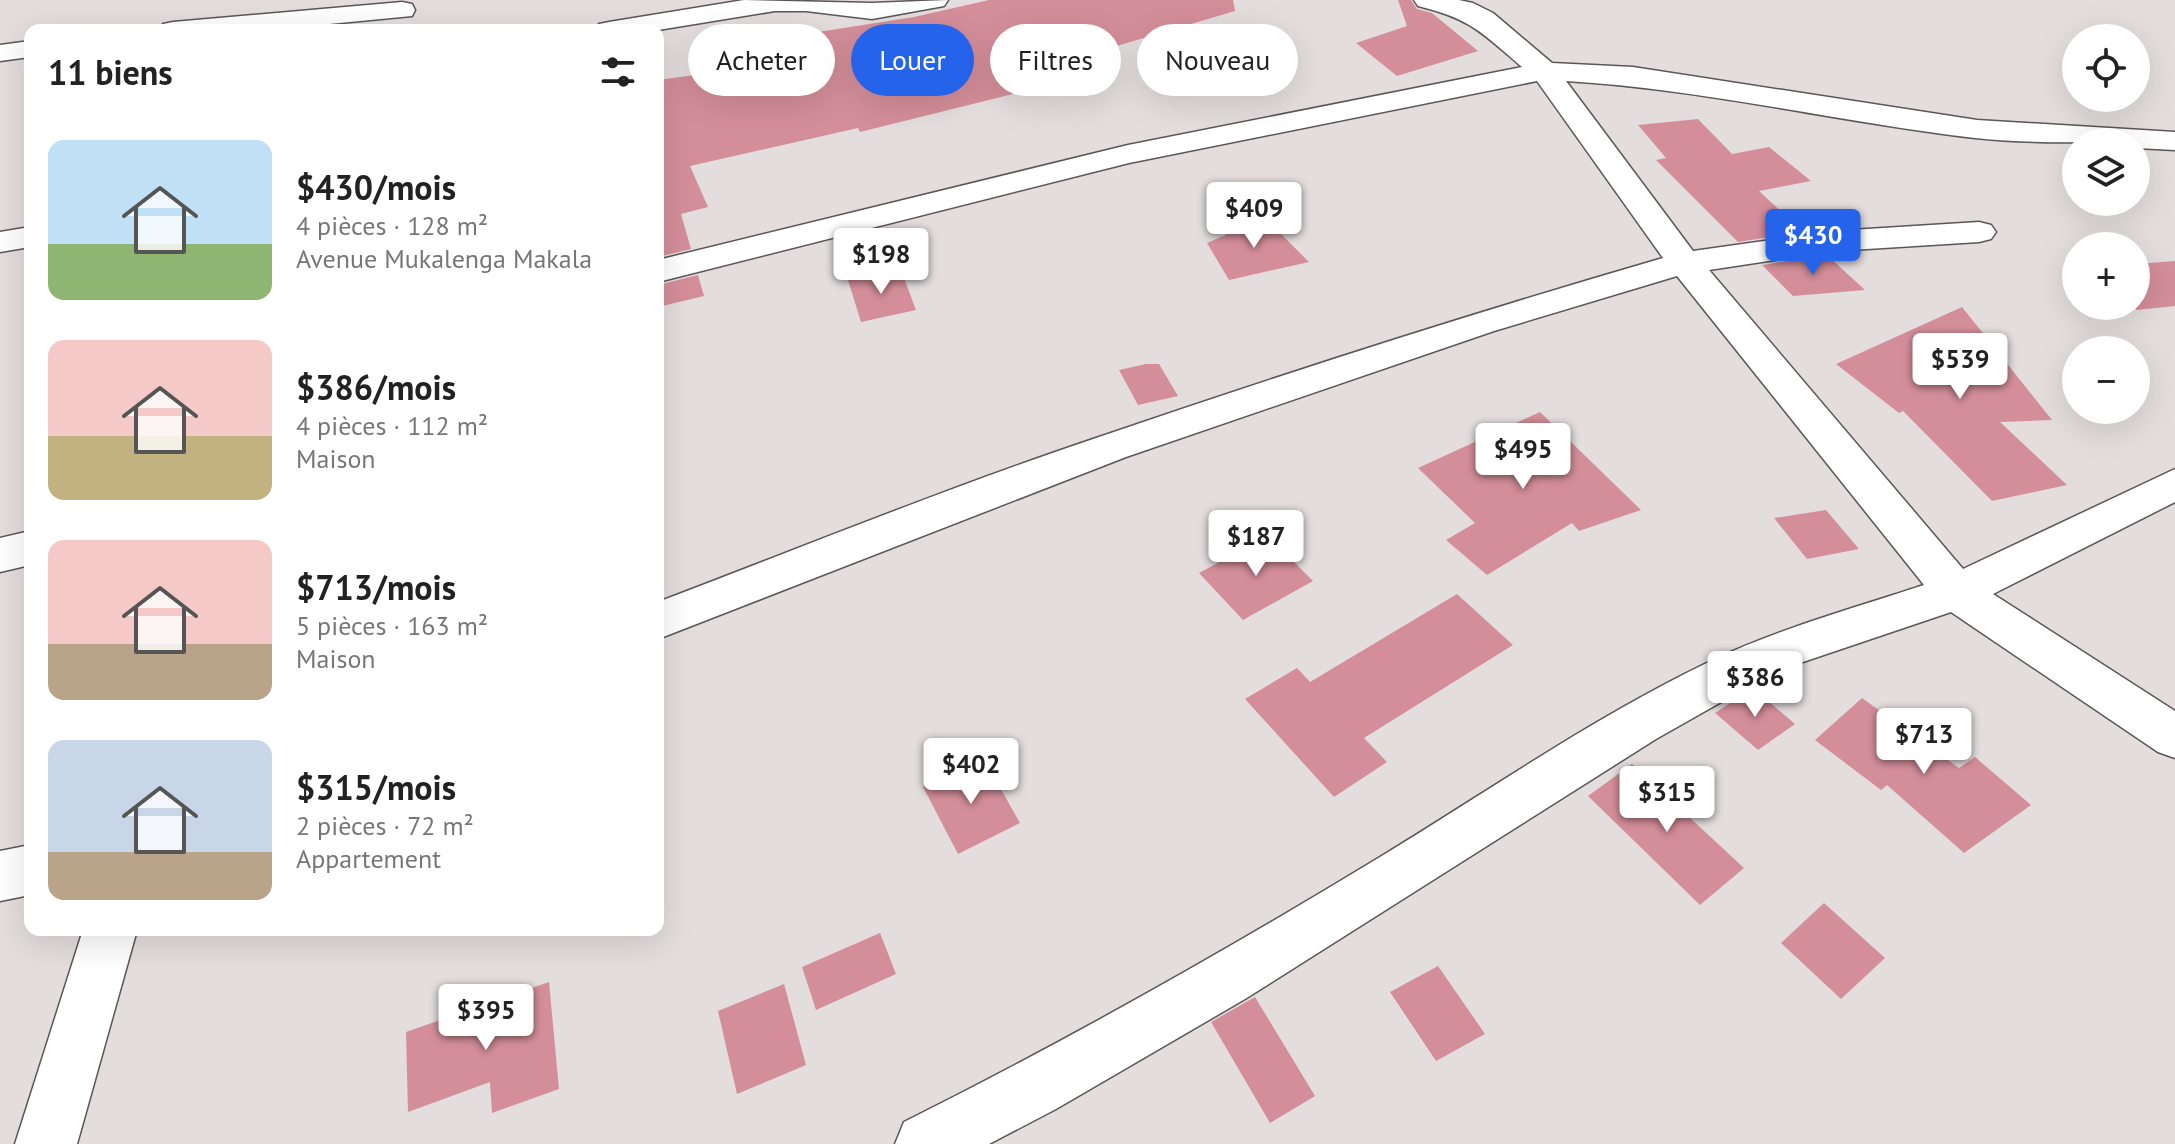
<!DOCTYPE html>
<html lang="fr">
<meta charset="utf-8">
<style>
body{margin:0;font-family:"PT Sans",sans-serif;background:#f6f6f6;color:#222;height:100vh;display:flex;flex-direction:column;font-size:30px;white-space:nowrap}
*{box-sizing:border-box;margin:0}
p{font-size:26px;color:#767676}
.icon{flex:none;width:44px;height:44px;fill:none;stroke:currentColor;stroke-width:2;stroke-linecap:round;stroke-linejoin:round}
.map{position:relative;flex:1;overflow:hidden}
.sheet{position:absolute;left:24px;top:24px;width:640px;height:912px;display:flex;flex-direction:column;background:#fff;border-radius:16px;box-shadow:0 8px 32px #0002}
.sheet>*{flex:none}
.banner{position:absolute;left:688px;top:24px;width:760px;height:72px;display:flex;gap:16px}
.buttons{position:absolute;left:2062px;top:24px;display:grid;gap:16px}
.buttons a{display:grid;place-items:center;width:88px;height:88px;border-radius:50%;background:#fff;box-shadow:0 8px 32px #0002;font-size:40px}
.price{position:absolute;translate:-50% -68px;padding:0 18px;border-radius:8px;background:#fff;color:#222;font-size:26px;line-height:52px;filter:drop-shadow(0 2px 4px #0008)}
.price::after{content:'';position:absolute;left:50%;top:48px;width:24px;height:18px;margin-left:-12px;background:inherit;clip-path:polygon(0 0,100% 0,50% 100%)}
.price.selected{background:#2563eb;color:#fff}
ul{padding:0;list-style:none}
li{display:flex;align-items:center;gap:24px;height:200px;padding:0 24px}
li span{display:grid;place-items:center;flex:none;width:224px;height:160px;border-radius:16px;color:#555}
li>.icon{margin-inline-start:auto}
span .icon{width:96px;height:96px;fill:#fffc;stroke-width:1}
li b{font-size:34px}
h2{display:flex;justify-content:space-between;align-items:center;height:96px;padding:0 24px;font-size:34px}
.tag{padding:0 28px;border-radius:36px;background:#fff;box-shadow:0 8px 32px #0002;font-size:28px;line-height:72px}
.tag.selected{background:#2563eb;color:#fff}
.map>svg:first-child{display:block}
</style>
<div class="map">
<svg width="2175" height="1144" viewBox="0 0 2175 1144">
<rect width="100%" height="100%" fill="#e3ddde"/>
<!-- building -->
<path fill="#d48e99" d="M989,0H1233L1235,11L1025,73L1037,88L860,132L858,128L690,166L708,207L681,214L691,249L658,257V80L747,68L734,45L914,17Z
M1398,0H1411L1417,9L1432,13L1478,51L1397,76L1356,43L1407,26Z
M1698,119L1732,154L1769,147L1811,181L1759,191L1803,232L1738,242L1656,160L1666,158L1638,125Z
M1265,218L1309,262L1229,280L1207,243L1226,235L1222,231Z
M1827,255L1865,290L1793,296L1762,265Z
M2175,261V306L2136,310V264Z
M901,270L916,310L861,322L848,280Z
M698,275L704,296L658,307V285Z
M1962,307L2052,420L2000,422L2067,485L1992,501L1903,411L1899,413L1836,364Z
M1146,364H1159L1178,396L1138,405L1119,370Z
M1540,412L1641,510L1579,531L1572,523L1487,575L1446,540L1475,523L1418,468Z
M1826,510L1859,549L1807,559L1774,518Z
M1268,536L1313,581L1243,620L1199,573Z
M1457,594L1513,645L1364,738L1387,762L1334,797L1245,699L1297,668L1310,682Z
M1753,688L1795,724L1758,750L1715,713Z
M1862,698L1959,768L1975,757L2031,805L1964,853L1887,785L1881,790L1815,740Z
M984,759L1020,823L958,854L923,787Z
M1632,764L1744,868L1700,905L1588,796Z
M1824,903L1885,958L1841,999L1781,943Z
M880,933L896,974L816,1010L802,967Z
M1438,966L1485,1034L1436,1061L1390,992Z
M549,982L559,1089L492,1113L490,1082L408,1112L406,1032Z
M784,984L806,1065L737,1094L718,1011Z
M1255,997L1315,1096L1270,1123L1211,1022Z"/>
<g fill="none" stroke-linecap="round" stroke-linejoin="round">
<!-- street casing -->
<g stroke="#5b5657" stroke-width="3">
<path id="street" d="M744,0L872,3L948,0L944,6L872,19L806,11H775L658,30H595L599,24L609,22Z
M1414,0H1459L1473,3L1493,13L1552,63L1633,67L1977,120L2175,132V150L2136,148V142C2081,142 2031,144 1975,138C1838,122 1703,89 1566,81L1693,251L1835,231L1979,222L1991,225L1996,232L1991,239L1979,242L1835,251L1709,270L1963,569L2175,469V502L1993,594L2175,711V758L2158,752L1951,612L1800,663L1746,688L1656,739L1245,999L1056,1109L989,1144H895L904,1122C1068,1040 1229,949 1385,854C1493,788 1599,714 1713,660C1781,628 1854,608 1924,585L1677,276L1494,331L1126,457L658,639V602C805,546 950,487 1099,437C1286,373 1473,313 1663,258L1537,81L1129,163L658,282V260L1128,145L1522,67C1481,32 1471,19 1418,6Z
M402,2L412,4L415,10L412,16L267,30H159L163,24L173,22Z
M30,41V57L0,61V45Z
M30,227V247L0,252V232Z
M30,531V565L0,572V538Z
M30,845V895L0,901V851Z
M83,930H137L77,1144H15Z"/>
</g>
<!-- street -->
<use href="#street" fill="#fff" fill-rule="evenodd"/>
</g>
</svg>
<div class="buttons">
<a><svg class="icon" aria-label="locate" viewBox="0 0 24 24"><circle cx="12" cy="12" r="6"/><path d="M12 2v4M12 18v4M2 12h4M18 12h4"/></svg></a>
<a><svg class="icon" aria-label="layers" viewBox="0 0 24 24"><path d="M12 4l9 5-9 5-9-5zM3 14l9 5 9-5"/></svg></a>
<a>+</a>
<a>−</a>
</div>
<b class="price" style="left:1254px;top:250px">$409</b>
<b class="price selected" style="left:1813px;top:277px">$430</b>
<b class="price" style="left:881px;top:296px">$198</b>
<b class="price" style="left:1960px;top:401px">$539</b>
<b class="price" style="left:1523px;top:491px">$495</b>
<b class="price" style="left:1256px;top:578px">$187</b>
<b class="price" style="left:1755px;top:719px">$386</b>
<b class="price" style="left:1924px;top:776px">$713</b>
<b class="price" style="left:971px;top:806px">$402</b>
<b class="price" style="left:1667px;top:834px">$315</b>
<b class="price" style="left:486px;top:1052px">$395</b>
<div class="banner">
<a class="tag">Acheter</a>
<a class="tag selected">Louer</a>
<a class="tag">Filtres</a>
<a class="tag">Nouveau</a>
</div>
<section class="sheet">
<h2>11 biens<svg class="icon" aria-label="filters" viewBox="0 0 24 24"><path d="M4 7h16M4 17h16"/><circle cx="9" cy="7" r="2"/><circle cx="15" cy="17" r="2"/></svg></h2>
<ul>
<li><span style="background:linear-gradient(#bfe0f5 65%,#8fb573 0)"><svg class="icon" aria-label="home" viewBox="0 0 24 24"><path d="M3 11l9-7 9 7M6 9v11h12V9"/></svg></span><div><b>$430/mois</b><p>4 pièces · 128 m²</p><p>Avenue Mukalenga Makala</p></div></li>
<li><span style="background:linear-gradient(#f6c9c9 60%,#c2b280 0)"><svg class="icon" aria-label="home" viewBox="0 0 24 24"><path d="M3 11l9-7 9 7M6 9v11h12V9"/></svg></span><div><b>$386/mois</b><p>4 pièces · 112 m²</p><p>Maison</p></div></li>
<li><span style="background:linear-gradient(#f6c9c9 65%,#b9a48a 0)"><svg class="icon" aria-label="home" viewBox="0 0 24 24"><path d="M3 11l9-7 9 7M6 9v11h12V9"/></svg></span><div><b>$713/mois</b><p>5 pièces · 163 m²</p><p>Maison</p></div></li>
<li><span style="background:linear-gradient(#c9d6e8 70%,#b9a48a 0)"><svg class="icon" aria-label="home" viewBox="0 0 24 24"><path d="M3 11l9-7 9 7M6 9v11h12V9"/></svg></span><div><b>$315/mois</b><p>2 pièces · 72 m²</p><p>Appartement</p></div></li>
</ul>
</section>
</div>
